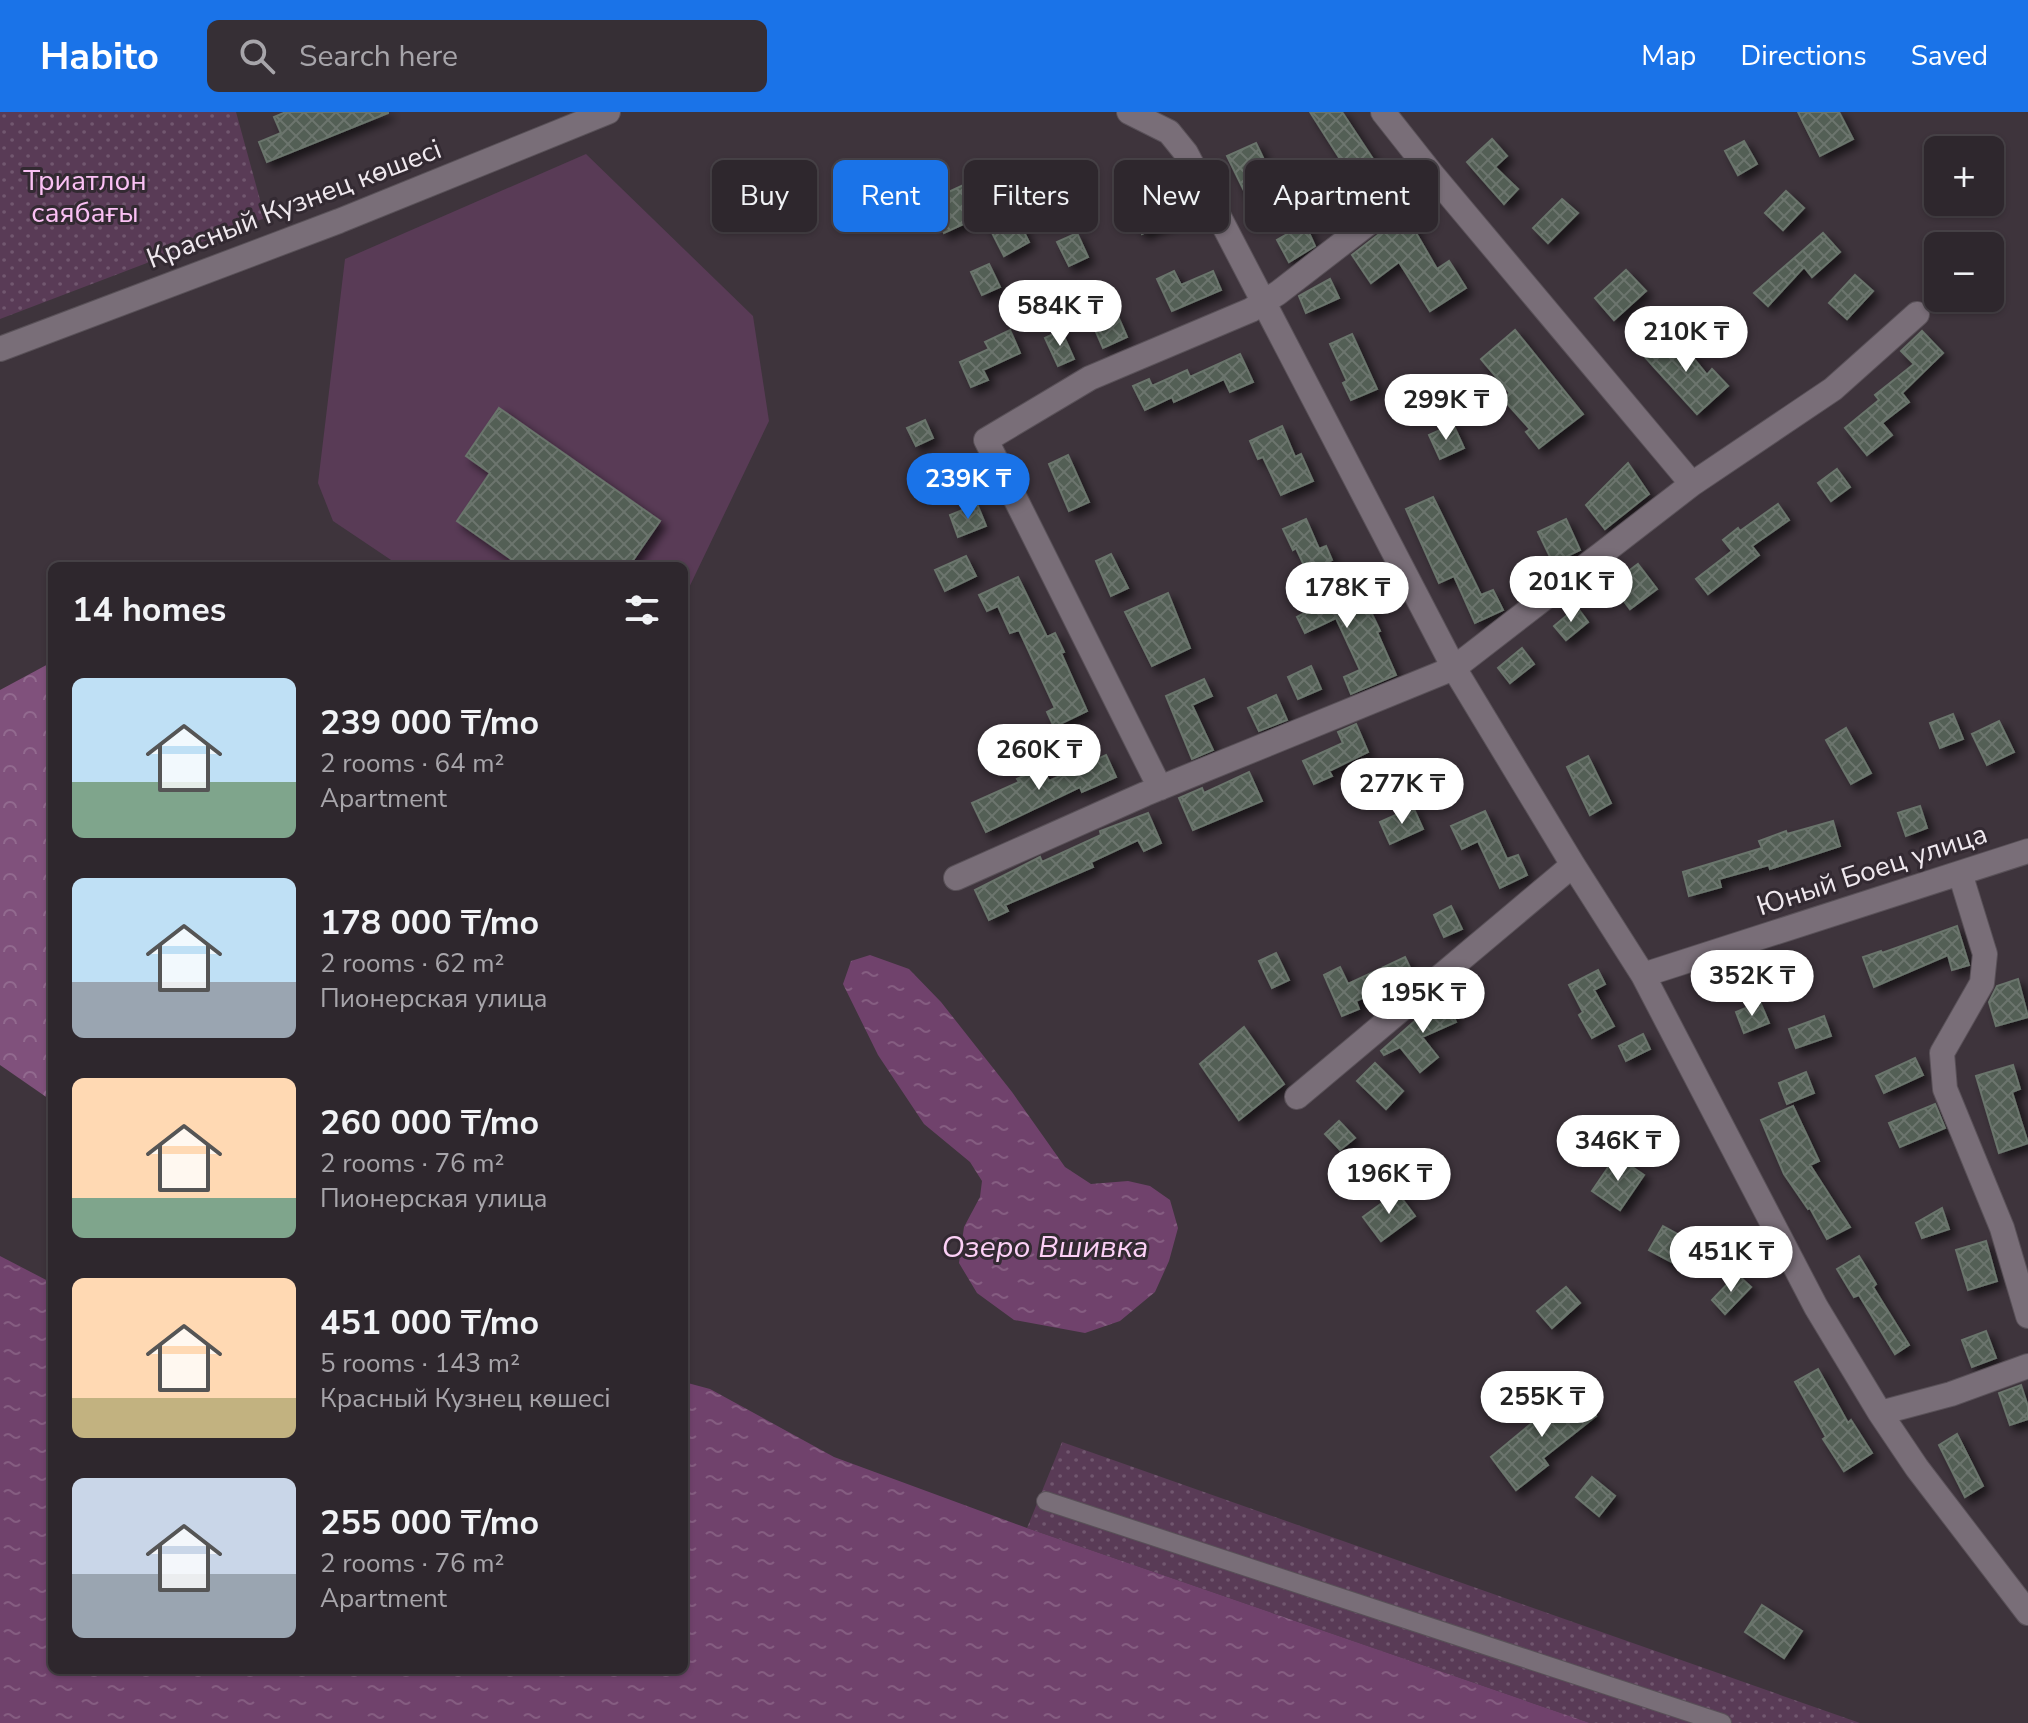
<!DOCTYPE html>
<meta charset="utf-8">
<style>
body{margin:0;font-family:"Nunito Sans",sans-serif;background:#362f35;color:#f1f3f6;height:100vh;display:flex;flex-direction:column;font-size:30px;white-space:nowrap}
*{box-sizing:border-box;margin:0}
p{font-size:26px;color:#a7a5aa}
.icon{flex:none;width:44px;height:44px;fill:none;stroke:currentColor;stroke-width:2;stroke-linecap:round;stroke-linejoin:round}
.map{position:relative;flex:1;overflow:hidden}
.drawer{position:absolute;left:48px;top:450px;width:640px;height:1112px;display:flex;flex-direction:column;background:#2e272d;border-radius:12px;box-shadow:0 2px 6px #0004,0 0 0 2px #494449}
.drawer>*{flex:none}
.top-card{position:absolute;left:712px;top:48px;width:760px;height:72px;display:flex;gap:16px}
.tools{position:absolute;left:1924px;top:24px;display:grid;gap:16px}
.tools a{display:grid;place-items:center;width:80px;height:80px;border-radius:12px;background:#2e272d;box-shadow:0 2px 6px #0004,0 0 0 2px #494449;font-size:40px}
.price{position:absolute;translate:-50% -68px;padding:0 18px;border-radius:28px;background:#fff;color:#222;font-size:26px;line-height:52px;filter:drop-shadow(0 2px 4px #0008)}
.price::after{content:'';position:absolute;left:50%;top:48px;width:24px;height:18px;margin-left:-12px;background:inherit;clip-path:polygon(0 0,100% 0,50% 100%)}
.price.active{background:#1a73e8;color:#fff}
ul{padding:0;list-style:none}
li{display:flex;align-items:center;gap:24px;height:200px;padding:0 24px}
li span{display:grid;place-items:center;flex:none;width:224px;height:160px;border-radius:12px;color:#555}
li>.icon{margin-inline-start:auto}
span .icon{width:96px;height:96px;fill:#fffc;stroke-width:1}
li b{font-size:34px}
h2{display:flex;justify-content:space-between;align-items:center;height:96px;padding:0 24px;font-size:34px}
.chip{padding:0 28px;border-radius:12px;background:#2e272d;box-shadow:0 2px 6px #0004,0 0 0 2px #494449;font-size:28px;line-height:72px}
.chip.active{background:#1a73e8;color:#fff}
header{display:flex;align-items:center;gap:48px;box-sizing:border-box;height:112px;padding:0 40px;background:#1a73e8;color:#fff}
header strong{font-size:38px}
nav{display:flex;gap:44px;margin-inline-start:auto;font-size:28px}
.search{width:560px;height:72px;background:#362f35;display:flex;align-items:center;gap:20px;box-sizing:border-box;padding:0 28px;border-radius:12px;color:#a7a5aa;font-size:30px}
.map>svg:first-child{display:block}
</style>
<header>
<strong>Habito</strong>
<div class="search"><svg class="icon" aria-label="search" viewBox="0 0 24 24"><circle cx="10" cy="10" r="6"/><path d="M15 15l6 6"/></svg>Search here</div>
<nav><a>Map</a><a>Directions</a><a>Saved</a></nav>
</header>
<div class="map">
<svg width="2028" height="1611" viewBox="0 0 2028 1611">
<defs>
<pattern id="green-dots" width="8" height="8" patternUnits="userSpaceOnUse" patternTransform="scale(2)"><rect width="8" height="8" fill="#593b56"/><path d="M2 2h.1M6 6h.1" fill="none" stroke="#71576f" stroke-width="1.8" stroke-linecap="round"/></pattern>
<pattern id="forest-crowns" width="20" height="18" patternUnits="userSpaceOnUse" patternTransform="scale(2)"><rect width="20" height="18" fill="#80517c"/><path d="M2 6a3 3 0 1 1 6 0M12 15a3 3 0 1 1 6 0" fill="none" stroke="#926a8f"/></pattern>
<pattern id="water-ripples" width="26" height="14" patternUnits="userSpaceOnUse" patternTransform="scale(2)"><rect width="26" height="14" fill="#70426c"/><path d="M2 4q2-2 4 0t4 0M15 11q2-2 4 0t4 0" fill="none" stroke="#855d81"/></pattern>
<pattern id="building-cross-hatch" width="8" height="8" patternUnits="userSpaceOnUse" patternTransform="scale(2)"><rect width="8" height="8" fill="#535e55"/><path d="M0 0l8 8M0 8l8-8" fill="none" stroke="#6c756e"/></pattern>
<filter id="shadow"><feDropShadow dx="5.5" dy="5.5" stdDeviation="4" flood-color="#0009"/></filter>
</defs>
<rect width="100%" height="100%" fill="#3e343c"/>
<!-- green -->
<path fill="url(#green-dots)" d="M0,0H236L265,106L0,207Z
M1062,1330L1860,1611H1590L1027,1416Z"/>
<!-- forest -->
<path fill="url(#forest-crowns)" d="M52,550V989L0,953V578Z"/>
<!-- pitch -->
<path fill="#593b56" d="M586,42L753,204L769,309L684,486V454H400L333,409L318,371L345,147Z"/>
<!-- water -->
<path fill="url(#water-ripples)" d="M870,843L909,857L941,890L1012,980L1065,1055L1091,1072L1128,1069L1150,1074L1170,1088L1178,1116L1169,1149L1155,1180L1120,1209L1085,1221L1014,1208L977,1181L959,1151L964,1115L980,1085L982,1069L970,1050L924,1012L878,943L843,872L851,849Z
M0,1144L52,1171V1558H684V1270L710,1277L834,1345L1027,1416L1590,1611H0Z"/>
<!-- building -->
<path fill="url(#building-cross-hatch)" stroke="#6a756c" stroke-width="2" filter="url(#shadow)" d="M286,0H388V1L267,50L259,30L281,21L274,5Z
M1310,0H1342L1379,56L1388,50L1400,68L1369,92Z
M1798,0H1839L1853,27L1820,44Z
M1492,27L1507,44L1495,55L1518,77L1504,92L1467,50Z
M1744,29L1757,52L1738,63L1725,39Z
M1256,31L1264,48L1261,50L1280,87L1254,99L1227,44Z
M991,54L1029,130L1004,144L983,103L944,121L929,89L968,71L966,68Z
M1076,70L1085,91L1056,104L1047,83Z
M1171,76L1183,103L1142,122L1129,95Z
M1786,79L1804,96L1783,118L1765,101Z
M1562,87L1578,101L1548,131L1533,116Z
M1405,102L1437,157L1449,149L1466,176L1430,199L1399,150L1371,171L1352,143Z
M1305,112L1315,134L1289,150L1277,128Z
M1077,121L1088,145L1069,154L1057,130Z
M1823,121L1840,140L1812,165L1804,155L1768,194L1754,181Z
M989,152L1000,175L982,183L971,160Z
M1626,158L1646,179L1614,208L1595,186Z
M1174,159L1181,173L1213,159L1221,178L1172,199L1157,167Z
M1855,163L1873,179L1847,207L1829,191Z
M1330,167L1339,186L1306,201L1299,184Z
M1117,202L1127,225L1103,236L1093,213Z
M1010,218L1020,241L983,258L988,268L971,275L960,250L989,237L985,230Z
M1061,218L1074,247L1058,254L1045,226Z
M1515,218L1583,302L1539,336L1526,320L1530,317L1503,287L1510,281L1481,247Z
M1922,219L1943,241L1902,281L1909,290L1882,311L1892,323L1867,343L1845,316L1879,288L1875,283L1914,252L1901,239Z
M1352,222L1377,277L1351,288L1343,271L1347,269L1330,232Z
M1674,222L1707,263L1712,257L1728,274L1697,302L1645,245Z
M1240,242L1253,270L1230,280L1224,267L1174,290L1172,285L1145,298L1133,274L1149,267L1152,274L1187,258L1190,265Z
M499,296L660,409L629,454H521L457,409L490,361L466,344Z
M925,308L933,326L916,334L907,316Z
M1453,312L1464,336L1440,347L1429,323Z
M1282,314L1295,345L1301,342L1313,369L1281,383L1263,345L1258,347L1250,329Z
M1068,343L1089,390L1069,399L1049,352Z
M1628,351L1649,382L1605,417L1586,393Z
M938,356L945,371L924,381L916,366Z
M1837,357L1850,375L1831,389L1818,371Z
M1433,385L1481,483L1493,478L1503,498L1475,511L1454,464L1439,471L1406,397Z
M977,392L986,414L958,425L950,403Z
M1778,392L1789,408L1752,434L1759,443L1708,482L1696,467L1732,439L1723,428L1738,416L1740,419Z
M1306,407L1319,437L1326,434L1332,448L1307,460L1296,436L1293,438L1283,417Z
M1566,407L1580,438L1553,451L1538,420Z
M1111,442L1128,476L1111,484L1096,449Z
M966,444L976,464L945,479L935,458Z
M1638,452L1657,477L1630,497L1611,472Z
M1321,462L1332,487L1355,476L1366,499L1370,498L1380,519L1377,520L1396,563L1351,582L1344,565L1360,558L1336,506L1305,521L1297,505L1304,501L1292,475Z
M1018,465L1047,525L1055,521L1064,540L1061,541L1087,599L1054,615L1047,600L1055,596L1019,518L1010,521L998,494L987,499L979,483Z
M1168,481L1190,536L1152,554L1125,500Z
M1577,495L1588,510L1566,528L1554,514Z
M1522,536L1534,552L1510,571L1498,556Z
M1311,554L1321,577L1298,587L1288,565Z
M1204,567L1212,584L1192,593L1213,638L1192,647L1166,584Z
M1276,583L1287,608L1259,619L1248,596Z
M1953,602L1963,627L1940,636L1930,611Z
M1999,609L2014,640L1987,653L1972,622Z
M1356,612L1368,640L1329,659L1332,664L1314,672L1303,649L1343,631L1338,620Z
M1846,616L1871,661L1851,672L1826,628Z
M1106,643L1116,665L1082,680L1080,675L986,720L972,691L1019,670L1017,667L1042,655L1049,669Z
M1588,644L1611,691L1590,703L1567,655Z
M1249,660L1262,689L1193,718L1179,686L1202,676L1204,681Z
M1920,694L1927,716L1906,724L1898,701Z
M1413,695L1423,717L1390,732L1380,710Z
M1485,699L1507,747L1518,743L1527,763L1500,776L1478,729L1462,737L1451,714Z
M1148,701L1161,731L1144,739L1138,728L1091,750L1093,755L1005,793L1008,799L989,808L975,778L1040,745L1042,750L1101,723L1100,719Z
M1833,709L1840,734L1770,757L1769,753L1719,767L1721,775L1689,784L1683,760L1762,736L1759,729L1786,719L1787,722Z
M1451,794L1462,817L1444,825L1434,803Z
M1957,814L1969,853L1952,858L1948,843L1874,875L1863,845L1881,839L1882,841Z
M1276,841L1289,868L1272,876L1259,849Z
M1405,845L1413,862L1356,889L1359,897L1342,904L1324,863L1340,855L1348,872Z
M1598,858L1605,872L1594,878L1614,914L1592,926L1579,903L1583,900L1569,873Z
M2018,867L2028,905L1996,914L1989,890L1997,874Z
M1444,883L1456,910L1422,925L1438,945L1420,960L1400,935L1384,943L1381,939Z
M1760,890L1769,911L1744,921L1736,900Z
M1824,904L1831,924L1796,936L1789,917Z
M1244,915L1284,972L1239,1008L1200,952Z
M1643,922L1650,937L1626,949L1619,934Z
M1915,946L1923,963L1884,981L1876,964Z
M1375,951L1403,979L1386,997L1357,969Z
M2013,953L2020,977L2012,980L2028,1031L1999,1041L1976,964Z
M1806,960L1814,981L1787,992L1779,971Z
M1935,992L1945,1016L1900,1035L1889,1011Z
M1793,994L1819,1049L1810,1053L1850,1115L1827,1127L1810,1096L1808,1097L1784,1062L1761,1008Z
M1339,1009L1355,1026L1340,1038L1325,1022Z
M1616,1044L1644,1063L1620,1098L1592,1079Z
M1397,1080L1415,1104L1381,1129L1363,1105Z
M1942,1096L1949,1117L1922,1126L1916,1111Z
M1663,1114L1690,1129L1677,1153L1649,1138Z
M1986,1129L1997,1169L1968,1178L1956,1138Z
M1859,1144L1876,1172L1873,1175L1909,1233L1895,1242L1859,1183L1854,1185L1837,1157Z
M1737,1162L1751,1175L1725,1202L1712,1188Z
M1566,1175L1580,1191L1552,1216L1537,1199Z
M1986,1219L1996,1246L1972,1255L1962,1228Z
M1818,1257L1848,1311L1851,1308L1872,1341L1844,1359L1823,1327L1826,1325L1795,1270Z
M2021,1273L2028,1295V1307L2010,1313L1999,1281Z
M1574,1276L1596,1304L1543,1346L1548,1353L1516,1378L1491,1345Z
M1957,1322L1983,1374L1965,1385L1939,1333Z
M1592,1365L1615,1384L1599,1404L1576,1385Z
M1762,1493L1802,1519L1784,1546L1745,1520Z"/>
<g fill="none" stroke-linecap="round" stroke-linejoin="round">
<!-- pedestrian casing -->
<g stroke="#595158" stroke-width="20">
<path id="pedestrian" d="M1046,1389L1722,1611"/>
</g>
<!-- minor casing -->
<g stroke="#595158" stroke-width="26">
<path id="minor" d="M1129,0L1169,20L1186,41L1454,556L1573,753L1643,863L1816,1195L1880,1301L1917,1356L2028,1501
M1383,0L1432,62L1692,372
M0,237L339,109L608,0
M1160,676L986,328L1090,266L1251,198L1278,181L1432,62
M1960,761L1985,842L1982,871L1942,941L1945,977L2002,1116L2028,1204
M956,766L1145,682L1454,556L1692,372L1833,277L1917,202
M1643,863L2028,739
M1297,985L1573,753
M1880,1301L1951,1282L2028,1254"/>
</g>
<!-- pedestrian -->
<use href="#pedestrian" stroke="#796e78" stroke-width="18"/>
<!-- minor -->
<use href="#minor" stroke="#796e78" stroke-width="24"/>
</g>
<g text-anchor="middle" dominant-baseline="central" stroke-width="6" stroke-linejoin="round" paint-order="stroke">
<!-- park labels -->
<g font-size="28" fill="#fbc1f5" stroke="#332a32">
<text x="85" y="69">Триатлон<tspan x="85" dy="32">саябағы</tspan></text>
</g>
<!-- street labels -->
<g font-size="28" fill="#efe8ee" stroke="#332a32">
<text transform="translate(294 92) rotate(-21)">Красный Кузнец көшесі</text>
<text transform="translate(1872 758) rotate(-18)">Юный Боец улица</text>
</g>
<!-- water labels -->
<g font-size="30" font-style="italic" fill="#fcd0f6" stroke="#332a32">
<text x="1045" y="1135">Озеро Вшивка</text>
</g>
</g>
</svg>
<div class="tools">
<a>+</a>
<a>−</a>
</div>
<b class="price" style="left:1060px;top:236px">584K ₸</b>
<b class="price" style="left:1686px;top:262px">210K ₸</b>
<b class="price" style="left:1446px;top:330px">299K ₸</b>
<b class="price active" style="left:968px;top:409px">239K ₸</b>
<b class="price" style="left:1571px;top:512px">201K ₸</b>
<b class="price" style="left:1347px;top:518px">178K ₸</b>
<b class="price" style="left:1039px;top:680px">260K ₸</b>
<b class="price" style="left:1402px;top:714px">277K ₸</b>
<b class="price" style="left:1752px;top:906px">352K ₸</b>
<b class="price" style="left:1423px;top:923px">195K ₸</b>
<b class="price" style="left:1618px;top:1071px">346K ₸</b>
<b class="price" style="left:1389px;top:1104px">196K ₸</b>
<b class="price" style="left:1731px;top:1182px">451K ₸</b>
<b class="price" style="left:1542px;top:1327px">255K ₸</b>
<div class="top-card">
<a class="chip">Buy</a>
<a class="chip active">Rent</a>
<a class="chip">Filters</a>
<a class="chip">New</a>
<a class="chip">Apartment</a>
</div>
<section class="drawer">
<h2>14 homes<svg class="icon" aria-label="filters" viewBox="0 0 24 24"><path d="M4 7h16M4 17h16"/><circle cx="9" cy="7" r="2"/><circle cx="15" cy="17" r="2"/></svg></h2>
<ul>
<li><span style="background:linear-gradient(#bfe0f5 65%,#7fa58c 0)"><svg class="icon" aria-label="home" viewBox="0 0 24 24"><path d="M3 11l9-7 9 7M6 9v11h12V9"/></svg></span><div><b>239 000 ₸/mo</b><p>2 rooms · 64 m²</p><p>Apartment</p></div></li>
<li><span style="background:linear-gradient(#bfe0f5 65%,#9aa5b1 0)"><svg class="icon" aria-label="home" viewBox="0 0 24 24"><path d="M3 11l9-7 9 7M6 9v11h12V9"/></svg></span><div><b>178 000 ₸/mo</b><p>2 rooms · 62 m²</p><p>Пионерская улица</p></div></li>
<li><span style="background:linear-gradient(#ffd9b3 75%,#7fa58c 0)"><svg class="icon" aria-label="home" viewBox="0 0 24 24"><path d="M3 11l9-7 9 7M6 9v11h12V9"/></svg></span><div><b>260 000 ₸/mo</b><p>2 rooms · 76 m²</p><p>Пионерская улица</p></div></li>
<li><span style="background:linear-gradient(#ffd9b3 75%,#c2b280 0)"><svg class="icon" aria-label="home" viewBox="0 0 24 24"><path d="M3 11l9-7 9 7M6 9v11h12V9"/></svg></span><div><b>451 000 ₸/mo</b><p>5 rooms · 143 m²</p><p>Красный Кузнец көшесі</p></div></li>
<li><span style="background:linear-gradient(#c9d6e8 60%,#9aa5b1 0)"><svg class="icon" aria-label="home" viewBox="0 0 24 24"><path d="M3 11l9-7 9 7M6 9v11h12V9"/></svg></span><div><b>255 000 ₸/mo</b><p>2 rooms · 76 m²</p><p>Apartment</p></div></li>
</ul>
</section>
</div>
